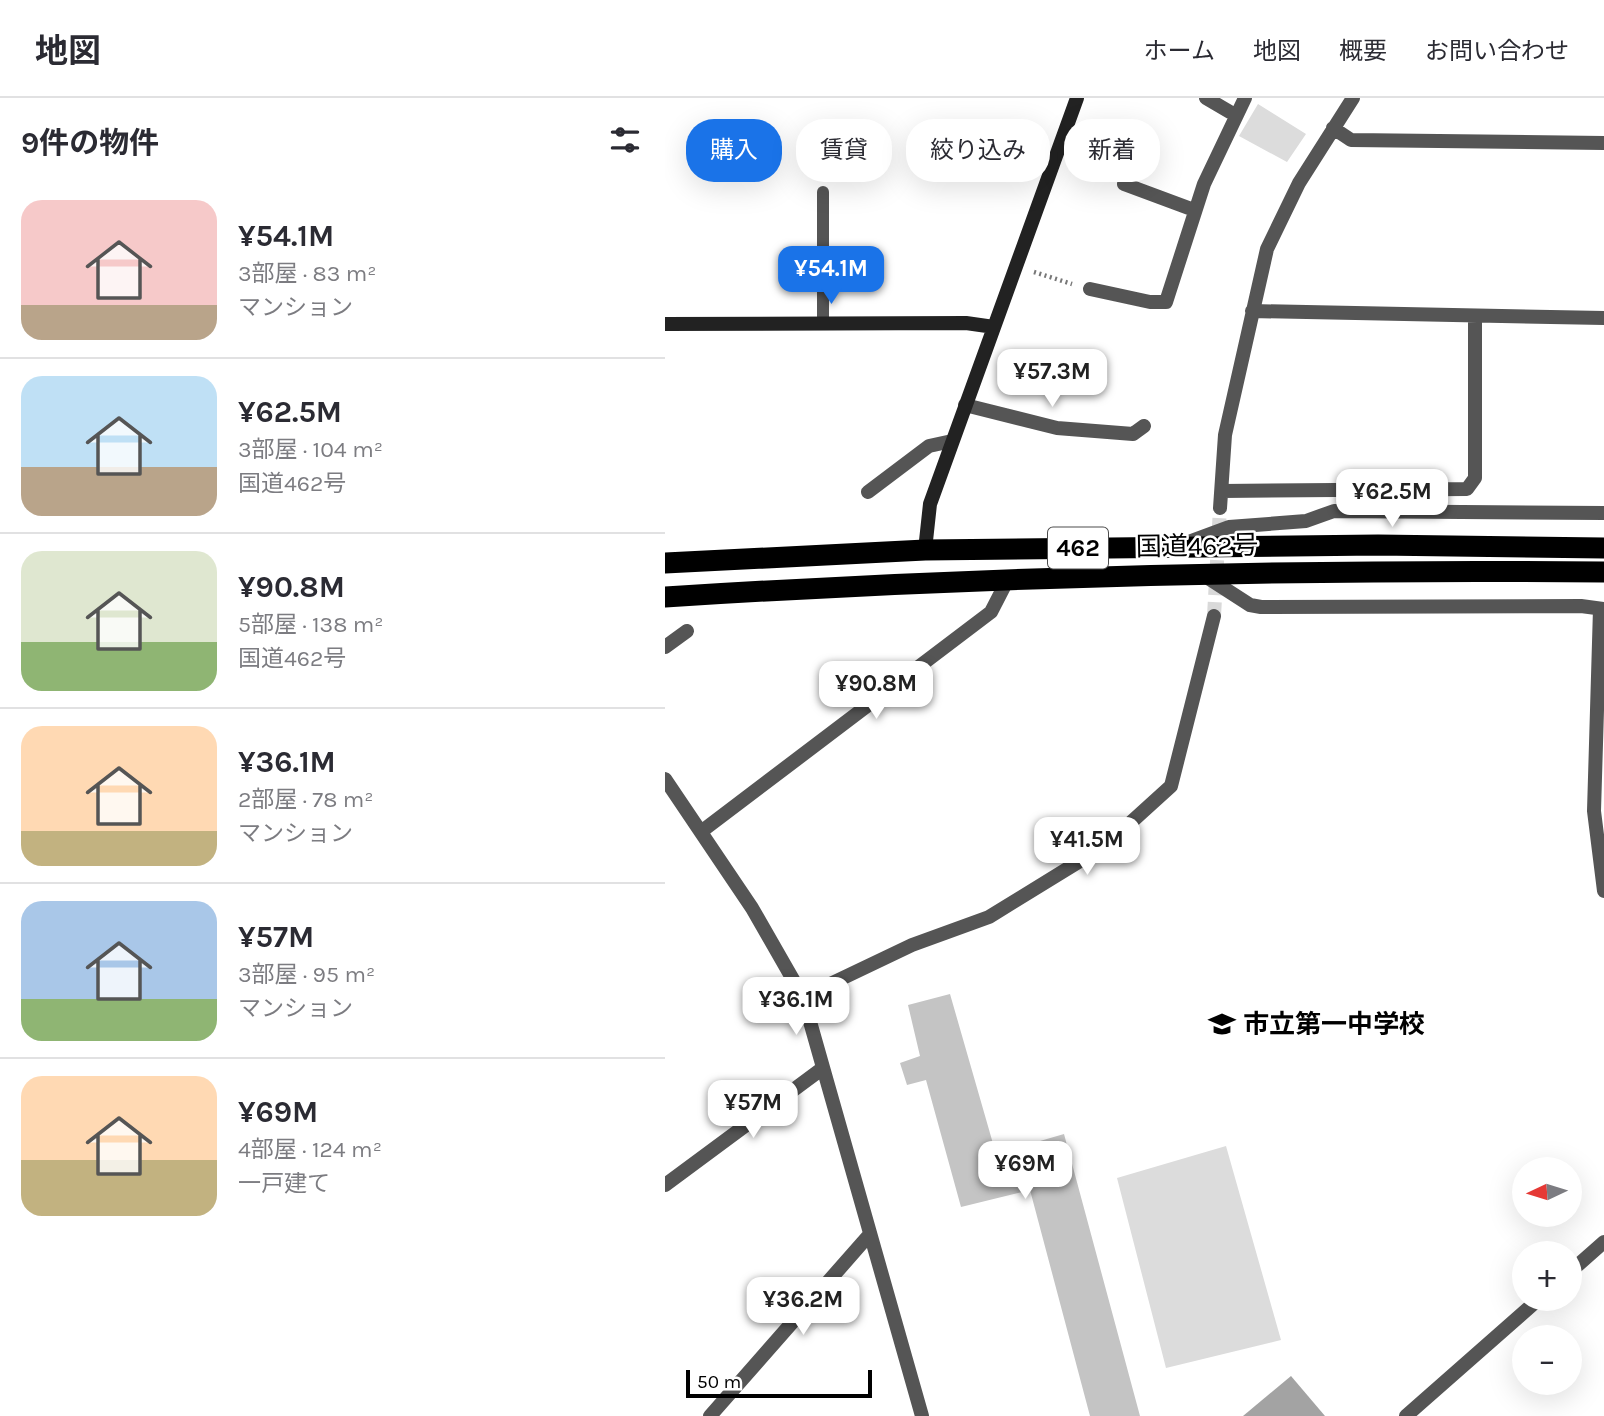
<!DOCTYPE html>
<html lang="ja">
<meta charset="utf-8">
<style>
body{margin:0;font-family:Karla,"Noto Sans JP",sans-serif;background:#f7f7f7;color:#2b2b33;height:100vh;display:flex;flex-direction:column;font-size:26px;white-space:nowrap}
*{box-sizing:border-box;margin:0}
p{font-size:23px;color:#7c7c81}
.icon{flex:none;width:38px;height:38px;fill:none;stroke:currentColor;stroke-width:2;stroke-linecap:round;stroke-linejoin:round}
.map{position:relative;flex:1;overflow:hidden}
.panel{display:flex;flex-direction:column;background:#fff;width:665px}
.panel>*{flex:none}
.guide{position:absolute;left:21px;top:21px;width:665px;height:63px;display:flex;gap:14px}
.needle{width:46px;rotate:266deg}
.buttons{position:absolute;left:847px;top:1059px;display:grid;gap:14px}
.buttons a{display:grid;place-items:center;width:70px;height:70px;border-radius:50%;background:#fff;box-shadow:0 7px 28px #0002;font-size:35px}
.scale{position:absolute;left:21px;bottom:18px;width:186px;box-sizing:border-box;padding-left:7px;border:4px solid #000;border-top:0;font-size:19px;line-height:24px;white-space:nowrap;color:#000;-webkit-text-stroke:5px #fff;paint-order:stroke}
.price{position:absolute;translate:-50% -60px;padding:0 16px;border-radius:14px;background:#fff;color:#222;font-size:23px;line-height:46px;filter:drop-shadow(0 2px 4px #0008)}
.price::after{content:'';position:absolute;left:50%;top:42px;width:21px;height:16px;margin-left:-10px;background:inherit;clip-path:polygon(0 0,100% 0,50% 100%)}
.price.active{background:#1a73e8;color:#fff}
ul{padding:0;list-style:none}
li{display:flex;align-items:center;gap:21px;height:175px;padding:0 21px}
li+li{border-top:2px solid #e1e1e2}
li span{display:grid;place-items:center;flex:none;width:196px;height:140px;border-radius:21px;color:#555}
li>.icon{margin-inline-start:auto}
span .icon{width:84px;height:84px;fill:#fffc;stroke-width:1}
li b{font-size:30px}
h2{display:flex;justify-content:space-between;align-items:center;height:84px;padding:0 21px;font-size:30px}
.tag{padding:0 24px;border-radius:28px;background:#fff;box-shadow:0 7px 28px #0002;font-size:24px;line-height:63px}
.tag.active{background:#1a73e8;color:#fff}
header{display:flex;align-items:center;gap:42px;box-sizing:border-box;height:98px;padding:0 35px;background:#fff;border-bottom:2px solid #e1e1e2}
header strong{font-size:33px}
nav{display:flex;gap:38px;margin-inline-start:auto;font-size:24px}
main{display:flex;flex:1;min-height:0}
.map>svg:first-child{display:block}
</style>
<header>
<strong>地図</strong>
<nav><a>ホーム</a><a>地図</a><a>概要</a><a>お問い合わせ</a></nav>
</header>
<main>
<section class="panel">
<h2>9件の物件<svg class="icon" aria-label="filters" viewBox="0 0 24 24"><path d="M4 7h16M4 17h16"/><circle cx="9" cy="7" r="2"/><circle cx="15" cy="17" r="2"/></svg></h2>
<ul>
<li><span style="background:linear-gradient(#f6c9c9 75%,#b9a48a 0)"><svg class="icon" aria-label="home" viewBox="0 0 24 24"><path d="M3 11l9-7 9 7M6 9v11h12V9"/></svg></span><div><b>¥54.1M</b><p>3部屋 · 83 m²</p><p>マンション</p></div></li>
<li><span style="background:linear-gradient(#bfe0f5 65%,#b9a48a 0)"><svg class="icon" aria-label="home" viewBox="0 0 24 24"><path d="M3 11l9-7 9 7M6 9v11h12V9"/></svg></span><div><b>¥62.5M</b><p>3部屋 · 104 m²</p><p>国道462号</p></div></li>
<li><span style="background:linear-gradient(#dfe7d0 65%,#8fb573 0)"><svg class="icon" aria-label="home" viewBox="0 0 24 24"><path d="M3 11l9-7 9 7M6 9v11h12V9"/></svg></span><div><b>¥90.8M</b><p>5部屋 · 138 m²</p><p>国道462号</p></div></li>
<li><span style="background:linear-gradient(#ffd9b3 75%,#c2b280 0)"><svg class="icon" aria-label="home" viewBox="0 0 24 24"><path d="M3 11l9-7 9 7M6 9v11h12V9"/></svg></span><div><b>¥36.1M</b><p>2部屋 · 78 m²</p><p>マンション</p></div></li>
<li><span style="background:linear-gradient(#a9c7e8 70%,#8fb573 0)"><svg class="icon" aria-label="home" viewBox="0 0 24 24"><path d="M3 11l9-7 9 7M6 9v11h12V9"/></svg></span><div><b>¥57M</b><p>3部屋 · 95 m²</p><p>マンション</p></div></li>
<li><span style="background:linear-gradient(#ffd9b3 60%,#c2b280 0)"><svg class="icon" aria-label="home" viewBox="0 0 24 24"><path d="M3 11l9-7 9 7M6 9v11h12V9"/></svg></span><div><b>¥69M</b><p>4部屋 · 124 m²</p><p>一戸建て</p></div></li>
</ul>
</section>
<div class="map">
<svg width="939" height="1318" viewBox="0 0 939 1318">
<rect width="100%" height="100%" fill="#fff"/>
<!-- green -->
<path fill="#dcdcdc" d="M593,6L641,36L622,64L574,38Z
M561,1048L616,1242L501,1270L452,1080Z"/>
<!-- water -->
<path fill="#a3a3a3" d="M626,1278L660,1318H578Z"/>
<!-- building -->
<path fill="#c4c4c4" d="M285,896L331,1056L399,1036L475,1318H425L365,1092L296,1109L261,982L242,987L235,965L255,958L243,907Z"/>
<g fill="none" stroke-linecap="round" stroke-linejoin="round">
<!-- street-tunnel -->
<path stroke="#d9d9d9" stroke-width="14" stroke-dasharray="14 7" stroke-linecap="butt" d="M549,518L555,410"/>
<!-- path -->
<path stroke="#777" stroke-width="4.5" stroke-dasharray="2 3.5" stroke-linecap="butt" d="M369,174L407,186"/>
<!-- lane -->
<path stroke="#555" stroke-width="12" d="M158,94V226"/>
<!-- street -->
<path stroke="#555" stroke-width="14" d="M541,0L570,17
M668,30L686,42L939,45
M459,86L529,112
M425,191L485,204H501L539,86L580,0
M587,213L939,220
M300,307L392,330L468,336L479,328
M557,393L802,391L810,380V218
M203,394L264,348L287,343
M555,410L560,337L602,151L634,85L688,0
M518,446L564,429L641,423L669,413L939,415
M537,476L585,507L596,509L916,508L939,511
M935,511L929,713L939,793
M0,549L22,533
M0,681L87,810L138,899L257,1318
M37,733L326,514L343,481
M138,899L247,847L324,819L441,747L506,688L549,518
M0,1087L158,970
M905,1174L939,1144
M45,1318L205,1136
M741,1318L875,1200"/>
<!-- secondary -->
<path stroke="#222" stroke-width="14" d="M0,226L301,225L329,229
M260,452L265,406L412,0"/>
<!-- highway -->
<path stroke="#000" stroke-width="21" d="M0,465L260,452L713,447L939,450
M0,499C313,479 625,471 939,474"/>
</g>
<!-- icons -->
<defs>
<g id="school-bare" transform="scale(2.1)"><path d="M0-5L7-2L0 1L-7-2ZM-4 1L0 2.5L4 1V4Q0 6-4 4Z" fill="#000" stroke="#fff" stroke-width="2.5" paint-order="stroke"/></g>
</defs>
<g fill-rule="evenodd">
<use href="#school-bare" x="557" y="926"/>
</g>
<g text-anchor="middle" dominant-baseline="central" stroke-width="5" stroke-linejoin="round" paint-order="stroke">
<!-- shield labels -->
<rect fill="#fff" stroke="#4c4c4c" stroke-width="2" x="383" y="429.5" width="60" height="41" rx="5"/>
<g font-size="24" font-weight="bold" fill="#000">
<text x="413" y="450">462</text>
</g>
<!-- street labels -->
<g font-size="26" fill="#000" stroke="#fff">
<text transform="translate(532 448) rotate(-1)">国道462号</text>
</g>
<!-- poi labels -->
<g font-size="26" font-weight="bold" fill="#000" stroke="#fff" text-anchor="start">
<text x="578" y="926">市立第一中学校</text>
</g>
</g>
</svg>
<div class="buttons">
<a><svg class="needle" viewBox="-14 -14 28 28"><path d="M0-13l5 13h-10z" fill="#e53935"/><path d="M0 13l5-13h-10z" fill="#7c7c81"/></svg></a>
<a>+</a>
<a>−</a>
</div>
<div class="scale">50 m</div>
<b class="price active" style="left:166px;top:208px">¥54.1M</b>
<b class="price" style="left:387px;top:311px">¥57.3M</b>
<b class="price" style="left:727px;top:431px">¥62.5M</b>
<b class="price" style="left:211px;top:623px">¥90.8M</b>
<b class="price" style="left:422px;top:779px">¥41.5M</b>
<b class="price" style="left:131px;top:939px">¥36.1M</b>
<b class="price" style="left:88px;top:1042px">¥57M</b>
<b class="price" style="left:360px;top:1103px">¥69M</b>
<b class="price" style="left:138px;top:1239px">¥36.2M</b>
<div class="guide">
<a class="tag active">購入</a>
<a class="tag">賃貸</a>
<a class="tag">絞り込み</a>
<a class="tag">新着</a>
</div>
</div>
</main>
